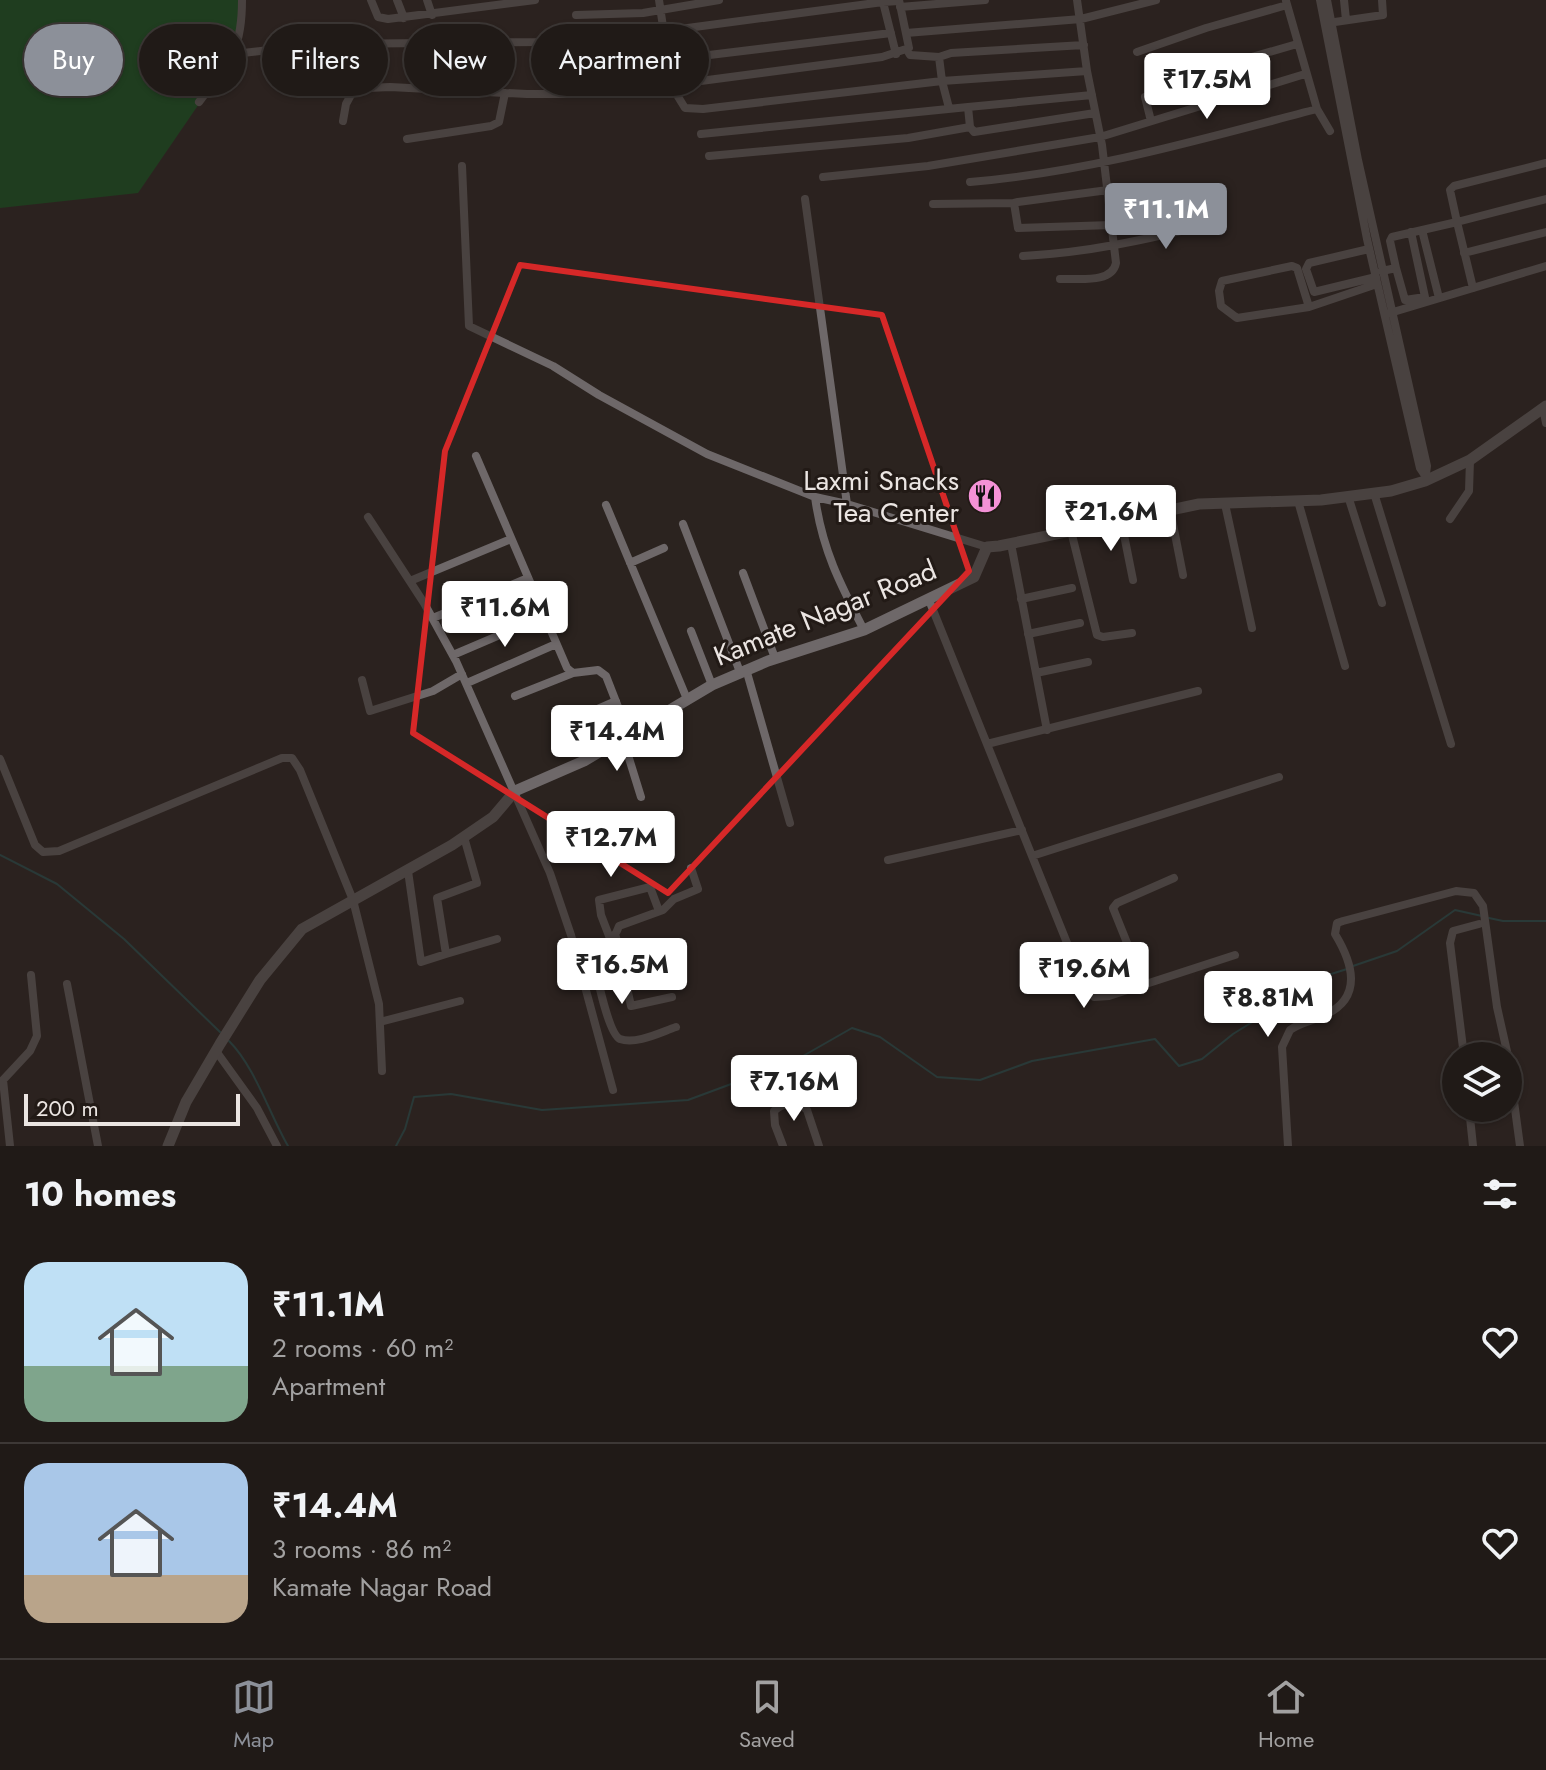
<!DOCTYPE html>
<meta charset="utf-8">
<style>
body{margin:0;font-family:Jost,sans-serif;background:#2d2724;color:#f1f3f6;height:100vh;display:flex;flex-direction:column;font-size:30px;white-space:nowrap}
*{box-sizing:border-box;margin:0}
p{font-size:26px;color:#a2a1a1}
.icon{flex:none;width:44px;height:44px;fill:none;stroke:currentColor;stroke-width:2;stroke-linecap:round;stroke-linejoin:round}
.map{position:relative;height:1146px;overflow:hidden}
.details{display:flex;flex-direction:column;background:#201a17;flex:1}
.details>*{flex:none}
.banner{position:absolute;left:24px;top:24px;width:800px;height:72px;display:flex;gap:16px}
.controls{position:absolute;left:1442px;top:1042px;display:grid;gap:16px}
.controls a{display:grid;place-items:center;width:80px;height:80px;border-radius:50%;background:#201a17;box-shadow:0 2px 6px #0004,0 0 0 2px #3d3836;font-size:40px}
.scale{position:absolute;left:24px;bottom:20px;width:216px;box-sizing:border-box;padding-left:8px;border:4px solid #ebe5e2;border-top:0;font-size:22px;line-height:28px;white-space:nowrap;color:#ebe5e2;-webkit-text-stroke:6px #221a16;paint-order:stroke}
.price{position:absolute;translate:-50% -68px;padding:0 18px;border-radius:8px;background:#fff;color:#222;font-size:26px;line-height:52px;filter:drop-shadow(0 2px 4px #0008)}
.price::after{content:'';position:absolute;left:50%;top:48px;width:24px;height:18px;margin-left:-12px;background:inherit;clip-path:polygon(0 0,100% 0,50% 100%)}
.price.selected{background:#8c9099;color:#fff}
ul{padding:0;list-style:none}
li{display:flex;align-items:center;gap:24px;height:200px;padding:0 24px}
li+li{border-top:2px solid #3d3836}
li span{display:grid;place-items:center;flex:none;width:224px;height:160px;border-radius:24px;color:#555}
li>.icon{margin-inline-start:auto}
span .icon{width:96px;height:96px;fill:#fffc;stroke-width:1}
li b{font-size:34px}
h2{display:flex;justify-content:space-between;align-items:center;height:96px;padding:0 24px;font-size:34px}
.tag{padding:0 28px;border-radius:36px;background:#201a17;box-shadow:0 2px 6px #0004,0 0 0 2px #3d3836;font-size:28px;line-height:72px}
.tag.selected{background:#8c9099;color:#fff}
.tabs{display:flex;justify-content:space-around;align-items:center;height:112px;border-top:2px solid #3d3836;background:#201a17;font-size:22px;color:#a2a1a1}
.tabs a{display:grid;justify-items:center;gap:4px}
.tabs .selected{color:#8c9099}
.map>svg:first-child{display:block}
</style>
<div class="map">
<svg width="1546" height="1146" viewBox="0 0 1546 1146">
<rect width="100%" height="100%" fill="#2b231f"/>
<!-- green -->
<path fill="#115d20" d="M0,0H239L240,44L138,193L0,208Z"/>
<g fill="none" stroke-linecap="round" stroke-linejoin="round">
<!-- stream -->
<path stroke="#265456" stroke-width="2" d="M0,855L57,884L124,939L220,1032
M1489,918L1503,921H1546
M1353,966L1397,951L1455,910L1482,916
M229,1041C255,1067 269,1113 288,1146
M396,1146L405,1129L414,1097L451,1094L542,1110L688,1100L796,1060L852,1028L880,1037L937,1077L980,1080L1032,1061L1155,1039L1179,1066L1202,1059L1233,1034L1328,975L1347,969"/>
<!-- minor -->
<path stroke="#6e6869" stroke-width="8" d="M371,0L378,17L388,19L535,0
M397,0L404,18
M427,0L432,15
M659,0L672,87L685,108L703,109L942,81L949,108
M1320,0L1367,239L1420,468L1424,474
M1327,0L1358,160L1427,466L1425,481
M1344,0L1346,20
M1286,1L1317,109L1330,131
M900,7L985,0
M576,15L643,13L719,0
M1328,23L1383,15L1382,0
M906,33L1081,19L1156,0
M636,36L643,90
M1084,45L951,53L939,57L942,81L1087,71
M907,50L910,55L939,57
M1137,52L1206,28L1287,5
M234,54L320,44L541,42L605,39L883,2
M896,54L883,2L899,1
M668,60L891,33
M1193,74L1297,44
M1145,97L1151,121
M199,102C229,62 242,52 242,0
M343,121L346,104L352,93L368,88L390,87L527,94H602L882,57L909,48L899,0
M970,127L974,132L1095,113
M701,134L968,107
M407,139L491,126L499,122L505,93
M709,156L908,138L970,127L968,107L1092,95
M1546,163L1454,186L1450,190L1457,222L1546,199
M462,166L469,326L553,366L599,395L707,454L815,497L847,504L987,547
M823,177L928,166L1100,137L1305,74
M970,182C1089,172 1202,139 1317,109
M1108,190L1018,202L1014,203L1018,228L1112,225
M805,199L847,504
M933,204L1014,203
M1422,230L1439,298
M1369,249L1309,263L1306,269L1314,292L1376,277
M1464,253L1546,232
M1023,256C1087,253 1148,239 1210,224
M1396,268L1405,300L1425,297L1411,232
M1382,271L1396,268L1390,241L1392,237L1457,222L1473,288
M1060,279C1078,278 1112,284 1116,263L1102,145L1087,71L1077,0
M1309,307L1297,268L1292,266L1222,281L1219,291L1221,306L1237,318L1309,307L1377,284
M1390,313L1546,266
M1543,408L1546,423
M476,456L567,668L573,673L598,670L606,676L629,735
M1374,493L1451,744
M1348,496L1382,603
M815,497C822,549 840,584 864,630
M1298,501L1345,666
M1225,504L1252,628
M606,505L687,699
M1170,509L1183,575
M368,517L424,603L456,661L550,873L571,935L613,1090
M1450,519L1469,491L1470,460
M1121,520L1133,580
M683,524L740,672
M1071,531L1097,635L1103,637L1132,633
M1011,544L1047,730
M630,563L664,548
M743,573L775,658
M410,581L511,539
M1021,599L1072,588
M929,600L1032,856L1279,777
M433,618L528,578
M691,631L712,685
M1028,634L1080,623
M453,655L544,616
M746,669L790,823
M1036,673L1088,662
M362,680L370,711L433,691L462,674
M467,683L556,644
M515,696L573,673
M593,711L616,701
M623,739L641,797
M987,744L1198,691
M0,759L35,845L43,852L59,851L282,758H292L300,770L353,900L379,1004L382,1071
M464,837L477,883L437,898L446,954L497,939
M1032,856L1086,990L1094,997L1109,996L1235,955
M888,860L1022,830
M408,871L421,962L446,954
M616,937L631,1006L672,997
M611,941L601,915L599,900L650,887L659,911
M591,949C595,965 607,1033 620,1039C636,1045 661,1032 676,1027
M576,953C596,947 612,947 619,926L663,910L674,899L698,889L691,868
M67,984L98,1146
M1144,985L1113,908L1117,903L1174,878
M380,1022L460,1001
M216,1051L257,1108L277,1146
M1464,1056L1450,943L1453,931L1479,924
M1508,1057L1520,1146
M1469,1108L1473,1146
M10,1146L3,1080L30,1051L37,1036L31,975
M783,1146L775,1125L774,1111C784,1102 797,1100 807,1110L819,1146
M1288,1146L1282,1047L1290,1030C1301,1022 1313,1021 1325,1015C1364,997 1352,962 1335,934L1337,923L1343,921L1456,891L1474,893L1483,906L1497,1007L1508,1056"/>
<!-- tertiary -->
<path stroke="#6e6869" stroke-width="11" d="M168,1146L186,1102L220,1044L260,980L302,929L452,845L493,817L515,791L584,761L712,685L768,661L864,630L974,577L987,547L999,546L1199,504L1321,500L1391,491L1425,481L1470,460L1546,406"/>
</g>
<!-- marked area -->
<path d="M0 0H1546V1146H0ZM520,265L882,315L969,571L668,893L413,733L445,451Z" fill="#2b231f" fill-opacity=".55" fill-rule="evenodd"/>
<path fill="none" stroke="#d62828" stroke-width="6" stroke-linejoin="round" d="M520,265L882,315L969,571L668,893L413,733L445,451Z"/>
<!-- icons -->
<defs>
<g id="restaurant-disc" transform="scale(1.8)"><circle r="9.5" fill="#f391d6" stroke="#221a16"/><path d="M-5-6h1v4h1v-4h1v4h1v-4h1v5L-1.5 .5V6h-2V.5L-5-1ZM5-6V6H3V1.5H1.5Q1.5-4 5-6Z" fill="#111"/></g>
</defs>
<g fill-rule="evenodd">
<use href="#restaurant-disc" x="985" y="496"/>
</g>
<g text-anchor="middle" dominant-baseline="central" stroke-width="6" stroke-linejoin="round" paint-order="stroke">
<!-- poi labels -->
<g font-size="28" fill="#ebe5e2" stroke="#221a16" text-anchor="end">
<text x="959" y="480">Laxmi Snacks<tspan x="959" dy="32">Tea Center</tspan></text>
</g>
<!-- street labels -->
<g font-size="28" fill="#ebe5e2" stroke="#221a16">
<text transform="translate(825 613) rotate(-22)">Kamate Nagar Road</text>
</g>
</g>
</svg>
<div class="controls">
<a><svg class="icon" aria-label="layers" viewBox="0 0 24 24"><path d="M12 4l9 5-9 5-9-5zM3 14l9 5 9-5"/></svg></a>
</div>
<div class="scale">200 m</div>
<b class="price" style="left:1207px;top:121px">₹17.5M</b>
<b class="price selected" style="left:1166px;top:251px">₹11.1M</b>
<b class="price" style="left:1111px;top:553px">₹21.6M</b>
<b class="price" style="left:505px;top:649px">₹11.6M</b>
<b class="price" style="left:617px;top:773px">₹14.4M</b>
<b class="price" style="left:611px;top:879px">₹12.7M</b>
<b class="price" style="left:622px;top:1006px">₹16.5M</b>
<b class="price" style="left:1084px;top:1010px">₹19.6M</b>
<b class="price" style="left:1268px;top:1039px">₹8.81M</b>
<b class="price" style="left:794px;top:1123px">₹7.16M</b>
<div class="banner">
<a class="tag selected">Buy</a>
<a class="tag">Rent</a>
<a class="tag">Filters</a>
<a class="tag">New</a>
<a class="tag">Apartment</a>
</div>
</div>
<section class="details">
<h2>10 homes<svg class="icon" aria-label="filters" viewBox="0 0 24 24"><path d="M4 7h16M4 17h16"/><circle cx="9" cy="7" r="2"/><circle cx="15" cy="17" r="2"/></svg></h2>
<ul>
<li><span style="background:linear-gradient(#bfe0f5 65%,#7fa58c 0)"><svg class="icon" aria-label="home" viewBox="0 0 24 24"><path d="M3 11l9-7 9 7M6 9v11h12V9"/></svg></span><div><b>₹11.1M</b><p>2 rooms · 60 m²</p><p>Apartment</p></div><svg class="icon" aria-label="heart" viewBox="0 0 24 24"><path d="M12 20l-8-8c-3-5 5-10 8-4 3-6 11-1 8 4z"/></svg></li>
<li><span style="background:linear-gradient(#a9c7e8 70%,#b9a48a 0)"><svg class="icon" aria-label="home" viewBox="0 0 24 24"><path d="M3 11l9-7 9 7M6 9v11h12V9"/></svg></span><div><b>₹14.4M</b><p>3 rooms · 86 m²</p><p>Kamate Nagar Road</p></div><svg class="icon" aria-label="heart" viewBox="0 0 24 24"><path d="M12 20l-8-8c-3-5 5-10 8-4 3-6 11-1 8 4z"/></svg></li>
</ul>
</section>
<nav class="tabs">
<a class="selected"><svg class="icon" aria-label="map" viewBox="0 0 24 24"><path d="M3 6l6-2 6 2 6-2v14l-6 2-6-2-6 2zM9 4v14M15 6v14"/></svg>Map</a>
<a><svg class="icon" aria-label="saved" viewBox="0 0 24 24"><path d="M7 4h10v16l-5-4-5 4z"/></svg>Saved</a>
<a><svg class="icon" aria-label="home" viewBox="0 0 24 24"><path d="M3 11l9-7 9 7M6 9v11h12V9"/></svg>Home</a>
</nav>
